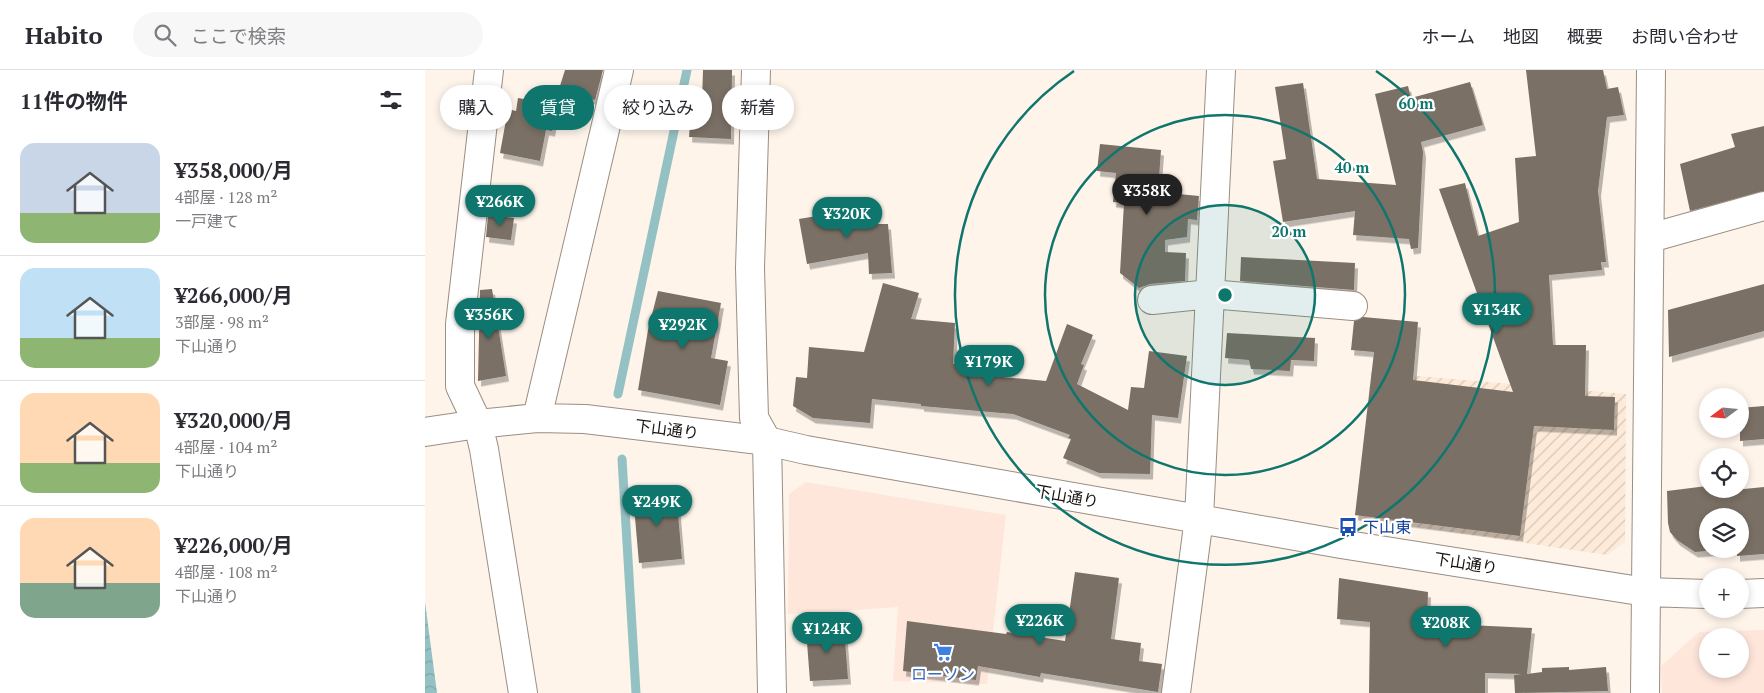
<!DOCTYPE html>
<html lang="ja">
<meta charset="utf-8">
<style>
body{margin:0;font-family:"PT Serif","Noto Sans JP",serif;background:#f7f7f7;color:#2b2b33;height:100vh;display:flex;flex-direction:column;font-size:19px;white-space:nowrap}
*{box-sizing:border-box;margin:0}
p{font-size:16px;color:#7c7c81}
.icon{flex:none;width:28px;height:28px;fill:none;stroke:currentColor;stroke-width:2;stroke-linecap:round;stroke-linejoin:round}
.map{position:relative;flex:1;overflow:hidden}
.panel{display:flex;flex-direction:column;background:#fff;width:425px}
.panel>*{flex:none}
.guide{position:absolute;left:15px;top:15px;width:475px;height:45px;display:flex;gap:10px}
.needle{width:32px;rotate:254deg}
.fabs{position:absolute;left:1274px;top:318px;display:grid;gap:10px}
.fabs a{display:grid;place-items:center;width:50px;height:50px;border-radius:50%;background:#fff;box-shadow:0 2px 8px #0003;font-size:25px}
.price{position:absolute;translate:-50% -42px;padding:0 11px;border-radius:18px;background:#0f766e;color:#fff;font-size:16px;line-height:32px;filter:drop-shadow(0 1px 2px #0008)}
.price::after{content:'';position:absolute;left:50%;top:30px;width:15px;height:11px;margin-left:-8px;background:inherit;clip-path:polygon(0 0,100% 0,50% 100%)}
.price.active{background:#222;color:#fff}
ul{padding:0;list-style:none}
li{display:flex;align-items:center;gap:15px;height:125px;padding:0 20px}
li+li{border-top:1px solid #e1e1e2}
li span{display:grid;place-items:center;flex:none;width:140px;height:100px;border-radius:15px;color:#555}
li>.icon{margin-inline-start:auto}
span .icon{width:60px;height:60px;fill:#fffc;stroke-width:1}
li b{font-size:21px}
h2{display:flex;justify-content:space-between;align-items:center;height:60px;padding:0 20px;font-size:21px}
.chip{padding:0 18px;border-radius:22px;background:#fff;box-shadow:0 2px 8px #0003;font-size:18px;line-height:45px}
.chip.active{background:#0f766e;color:#fff}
header{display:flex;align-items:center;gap:30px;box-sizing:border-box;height:70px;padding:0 25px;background:#fff;border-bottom:1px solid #e1e1e2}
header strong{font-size:24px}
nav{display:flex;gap:28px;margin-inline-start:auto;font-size:18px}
.search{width:350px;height:45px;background:#f7f7f7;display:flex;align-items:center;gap:12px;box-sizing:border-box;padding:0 18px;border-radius:28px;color:#7c7c81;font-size:19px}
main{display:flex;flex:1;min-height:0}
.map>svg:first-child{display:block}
</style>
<header>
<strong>Habito</strong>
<div class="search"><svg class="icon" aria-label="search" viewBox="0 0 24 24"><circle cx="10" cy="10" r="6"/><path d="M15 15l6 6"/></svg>ここで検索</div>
<nav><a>ホーム</a><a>地図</a><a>概要</a><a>お問い合わせ</a></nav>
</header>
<main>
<section class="panel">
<h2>11件の物件<svg class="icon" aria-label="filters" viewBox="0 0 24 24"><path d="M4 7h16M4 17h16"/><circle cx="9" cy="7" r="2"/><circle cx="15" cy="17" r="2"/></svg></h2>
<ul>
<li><span style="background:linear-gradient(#c9d6e8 70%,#8fb573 0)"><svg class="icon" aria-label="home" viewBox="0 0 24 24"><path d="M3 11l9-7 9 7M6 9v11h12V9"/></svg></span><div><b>¥358,000/月</b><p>4部屋 · 128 m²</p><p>一戸建て</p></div></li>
<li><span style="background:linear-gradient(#bfe0f5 70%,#8fb573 0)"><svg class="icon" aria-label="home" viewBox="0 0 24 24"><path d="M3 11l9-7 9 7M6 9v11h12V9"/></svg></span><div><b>¥266,000/月</b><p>3部屋 · 98 m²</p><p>下山通り</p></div></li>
<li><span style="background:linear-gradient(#ffd9b3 70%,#8fb573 0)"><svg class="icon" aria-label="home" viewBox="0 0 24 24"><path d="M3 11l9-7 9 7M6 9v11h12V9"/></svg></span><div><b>¥320,000/月</b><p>4部屋 · 104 m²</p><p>下山通り</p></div></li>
<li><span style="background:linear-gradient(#ffd9b3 65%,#7fa58c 0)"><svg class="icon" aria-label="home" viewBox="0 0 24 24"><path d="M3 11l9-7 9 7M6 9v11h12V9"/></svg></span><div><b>¥226,000/月</b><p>4部屋 · 108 m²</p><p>下山通り</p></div></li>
</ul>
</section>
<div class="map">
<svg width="1339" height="623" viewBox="0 0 1339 623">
<defs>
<pattern id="industrial-furrows" width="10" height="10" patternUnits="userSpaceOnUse" patternTransform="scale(1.25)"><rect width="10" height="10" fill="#fdead8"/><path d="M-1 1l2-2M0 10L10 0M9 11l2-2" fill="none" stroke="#d8c8b8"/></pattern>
<pattern id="water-waves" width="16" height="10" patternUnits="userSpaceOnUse" patternTransform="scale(1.25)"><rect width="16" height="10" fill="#94c1c3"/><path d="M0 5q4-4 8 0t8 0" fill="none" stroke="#7fa5a6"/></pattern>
<filter id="shadow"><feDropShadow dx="3" dy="5.5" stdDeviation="0" flood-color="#0004"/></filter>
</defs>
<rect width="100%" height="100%" fill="#fef4ea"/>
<!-- commercial -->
<path fill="#fee6db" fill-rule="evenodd" d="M381,412L581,445L562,614L468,611L473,537L405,542L363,544L364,424Z
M1339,560V623H1237L1236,596L1274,562ZM1282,566H1315V599H1282Z"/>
<!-- industrial -->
<path fill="url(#industrial-furrows)" d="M946,302L1201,324L1200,472L1182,485L930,448Z"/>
<!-- water -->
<path fill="url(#water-waves)" d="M0,532L12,623H0Z"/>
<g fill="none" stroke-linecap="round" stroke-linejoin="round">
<!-- stream -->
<path stroke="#94c1c3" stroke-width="9" d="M193,324L262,0
M197,389L211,623"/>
</g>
<!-- building -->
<path fill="#7a7065" filter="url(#shadow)" d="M140,0H178L170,30L134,19Z
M278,0H307L306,69L264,67L267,29L277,30Z
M1101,0H1178L1182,19L1193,17L1199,45L1182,47L1173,121L1181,192H1176L1177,200L1124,205L1128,275H1161L1160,326L1190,327L1189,360L1109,356L1095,466L930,445L949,282L926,280L929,251L938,247L993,252L988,310L1088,322L1014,119L1040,113L1053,166L1094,152L1090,88L1111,86Z
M1045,12L1058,55L996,72L998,82L993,178L986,179L984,169L928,165L930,141L858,152L848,91L861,89L850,17L878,13L892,109L971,115L950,24L983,16L986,28Z
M93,28L132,35L127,61L121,60L115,91L75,83L83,39L91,41Z
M1339,56V121L1265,141L1255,94L1310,77L1306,64Z
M675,74L736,80L733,122L774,126L772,150L763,149L762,167L740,170V182L761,183L760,211L725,214L714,218L695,203L699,133L688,132L691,103L672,101Z
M446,140V154H463L467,203L444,204L443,183L382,194L374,149L421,141Z
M63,145L89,148L86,170L61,167Z
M816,187L930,193L929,220L815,211Z
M458,213L494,223L486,249L530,253L528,294L547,296L546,304L621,311L642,254L668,265L656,294L659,295L652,314L703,340L706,317L719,318L724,281L762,286L753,348L727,345L725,404L674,403L638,388L646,369L643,368L645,365L588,344L496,336V334L447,329L445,353L388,348L368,336L371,307L382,308L384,277L439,282Z
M1339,214V261L1244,287L1243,240Z
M67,219L81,306L53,311L55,220Z
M233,221L296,233L286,288L303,291L295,335L213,320L223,260Z
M802,263L890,268L889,291L866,290L865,301L826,299L824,290L800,288Z
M1339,336V369L1315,371V338Z
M1282,416V419H1298L1299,421L1339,417V484L1312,486V479H1315V446H1282V479H1307L1270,482L1252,470L1245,462L1243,453L1242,421Z
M251,421L257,489L214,493L208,425Z
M650,502L694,508L686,569L716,573L714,591L737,594L733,622L616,603L615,607L553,596L551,610L478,601L482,551L581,564L582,562L640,571Z
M914,508L1003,522L1002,553L1107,558L1102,604L1117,602V598L1144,597V600L1181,597L1183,621L1090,623L1089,605L1097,604L1060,603V623H944L945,552L912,549Z
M419,557L423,609L385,611L381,560Z"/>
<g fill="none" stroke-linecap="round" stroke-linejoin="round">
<!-- minor casing -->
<g stroke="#998e83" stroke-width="30">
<path id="minor" d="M64,0L35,254V316L53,354L59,379L98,623
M331,0L325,198L329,348L342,371L347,623
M1225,168L1339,136
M727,230L785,224L928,236
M112,348L194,0
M0,362L53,354L112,348L160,349L342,371L381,380L916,474L1221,522L1282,524
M1315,524L1339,523
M751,623L774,448L796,0
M1220,623L1226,0"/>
</g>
<!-- minor -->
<use href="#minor" stroke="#fff" stroke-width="28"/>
</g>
<!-- distance rings -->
<circle cx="800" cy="225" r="90" fill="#0f766e" fill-opacity=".12"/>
<g fill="none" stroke="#0f766e" stroke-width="2.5">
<circle cx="800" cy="225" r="90"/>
<circle cx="800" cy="225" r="180"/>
<path d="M951 1A270 270 0 1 1 649 1"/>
</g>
<!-- icons -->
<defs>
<g id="bus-bare" transform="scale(1.5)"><path d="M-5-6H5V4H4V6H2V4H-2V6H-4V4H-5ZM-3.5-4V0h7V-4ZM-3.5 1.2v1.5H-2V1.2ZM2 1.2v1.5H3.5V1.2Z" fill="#1a4fb4" stroke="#fff" stroke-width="2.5" paint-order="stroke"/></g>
<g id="supermarket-bare" transform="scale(1.5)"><path d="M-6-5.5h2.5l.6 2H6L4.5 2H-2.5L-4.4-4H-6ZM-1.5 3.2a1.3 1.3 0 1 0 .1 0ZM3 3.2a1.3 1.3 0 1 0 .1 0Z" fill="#3f7fe0" stroke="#fff" stroke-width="2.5" paint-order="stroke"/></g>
</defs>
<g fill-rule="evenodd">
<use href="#bus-bare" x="923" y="457"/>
<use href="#supermarket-bare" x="518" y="582"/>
</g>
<g text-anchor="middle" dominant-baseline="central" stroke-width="4.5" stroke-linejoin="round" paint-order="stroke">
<!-- street labels -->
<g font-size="16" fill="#191410" stroke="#fff">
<text transform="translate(242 359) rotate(7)">下山通り</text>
<text transform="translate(642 426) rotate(10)">下山通り</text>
<text transform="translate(1041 493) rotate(9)">下山通り</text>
</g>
<!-- transit labels -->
<g font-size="16" fill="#164399" stroke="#fff" text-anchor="start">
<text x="938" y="457">下山東</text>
</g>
<!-- shop labels -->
<g font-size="16" fill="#366cbe" stroke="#fff">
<text x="518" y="604">ローソン</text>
</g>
</g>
<circle cx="800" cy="225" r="8" fill="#0f766e" stroke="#fff" stroke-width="2.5"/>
<g font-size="15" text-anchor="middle" font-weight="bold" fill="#0f766e" stroke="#fff" stroke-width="4.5" stroke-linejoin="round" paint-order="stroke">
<text x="991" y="39">60 m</text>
<text x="927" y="103">40 m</text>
<text x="864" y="167">20 m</text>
</g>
</svg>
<div class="fabs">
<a><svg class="needle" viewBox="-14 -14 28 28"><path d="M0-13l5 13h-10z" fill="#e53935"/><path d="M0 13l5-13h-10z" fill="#7c7c81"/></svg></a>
<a><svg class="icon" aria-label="locate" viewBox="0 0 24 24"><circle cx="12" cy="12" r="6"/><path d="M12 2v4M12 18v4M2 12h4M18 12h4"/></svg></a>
<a><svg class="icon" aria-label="layers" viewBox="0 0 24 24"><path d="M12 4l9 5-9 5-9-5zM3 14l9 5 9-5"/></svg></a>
<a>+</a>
<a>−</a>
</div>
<b class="price active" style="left:722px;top:146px">¥358K</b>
<b class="price" style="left:75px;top:157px">¥266K</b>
<b class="price" style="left:422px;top:169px">¥320K</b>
<b class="price" style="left:1072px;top:265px">¥134K</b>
<b class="price" style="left:64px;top:270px">¥356K</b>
<b class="price" style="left:258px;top:280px">¥292K</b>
<b class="price" style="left:564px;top:317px">¥179K</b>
<b class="price" style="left:232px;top:457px">¥249K</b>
<b class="price" style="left:615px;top:576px">¥226K</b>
<b class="price" style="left:1021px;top:578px">¥208K</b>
<b class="price" style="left:402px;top:584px">¥124K</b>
<div class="guide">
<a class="chip">購入</a>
<a class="chip active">賃貸</a>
<a class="chip">絞り込み</a>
<a class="chip">新着</a>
</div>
</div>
</main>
